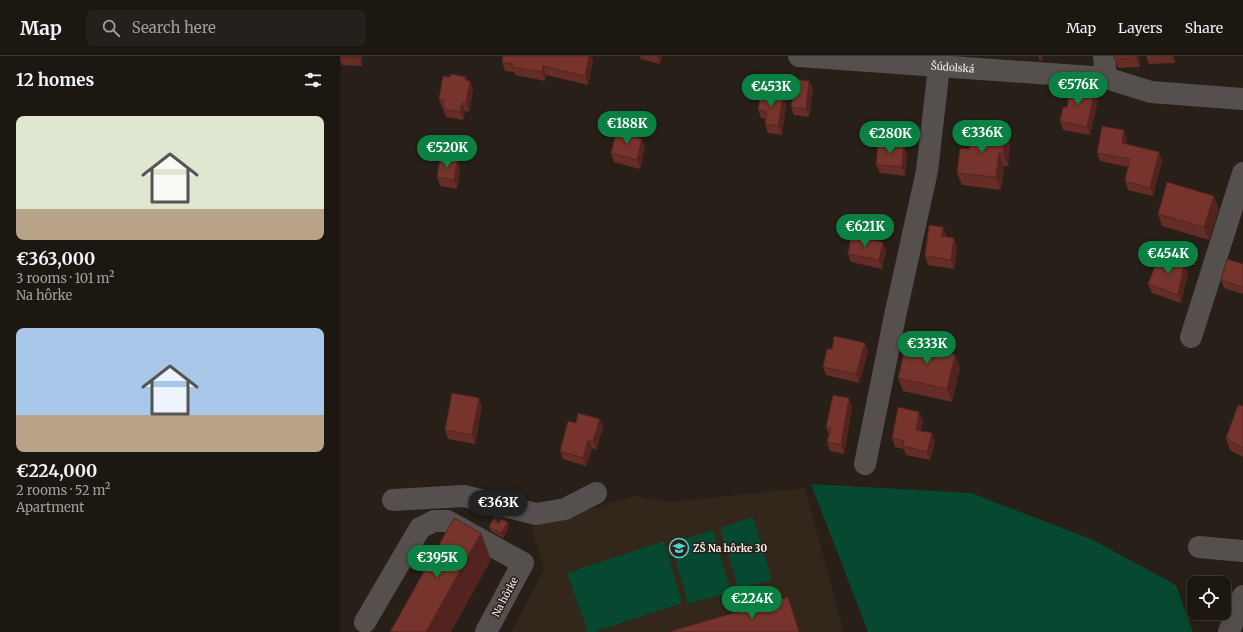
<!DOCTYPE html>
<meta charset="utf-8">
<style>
body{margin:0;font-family:Merriweather,serif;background:#25201b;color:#f1f3f6;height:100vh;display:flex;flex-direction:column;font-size:15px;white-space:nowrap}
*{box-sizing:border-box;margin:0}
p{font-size:13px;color:#a09f9f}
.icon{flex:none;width:22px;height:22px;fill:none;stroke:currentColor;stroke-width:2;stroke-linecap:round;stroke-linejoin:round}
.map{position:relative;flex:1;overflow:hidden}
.panel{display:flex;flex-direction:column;background:#1d1712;width:340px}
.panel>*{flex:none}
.buttons{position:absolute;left:847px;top:520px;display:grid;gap:8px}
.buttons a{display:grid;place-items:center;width:44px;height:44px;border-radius:8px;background:#1d1712;box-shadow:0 4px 16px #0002,0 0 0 1px #3b3632;font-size:20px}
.price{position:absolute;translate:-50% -34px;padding:0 9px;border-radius:14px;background:#0b8043;color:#fff;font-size:13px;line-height:26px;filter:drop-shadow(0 1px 2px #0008)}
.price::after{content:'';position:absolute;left:50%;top:24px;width:12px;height:9px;margin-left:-6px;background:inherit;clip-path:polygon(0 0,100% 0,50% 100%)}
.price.on{background:#222;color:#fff}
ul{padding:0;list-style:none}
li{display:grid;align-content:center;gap:8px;height:212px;padding:0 16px}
li span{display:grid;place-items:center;height:124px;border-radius:8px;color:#555}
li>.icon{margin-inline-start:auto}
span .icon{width:72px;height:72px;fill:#fffc;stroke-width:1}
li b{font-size:17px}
h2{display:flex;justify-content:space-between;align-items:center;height:48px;padding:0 16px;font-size:17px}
header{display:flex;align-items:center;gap:24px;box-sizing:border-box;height:56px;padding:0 20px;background:#1d1712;border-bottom:1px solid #3b3632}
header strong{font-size:19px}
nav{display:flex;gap:22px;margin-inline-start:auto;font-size:14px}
.search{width:280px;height:36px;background:#25201b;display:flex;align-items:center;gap:10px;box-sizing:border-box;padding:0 14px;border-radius:8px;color:#a09f9f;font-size:15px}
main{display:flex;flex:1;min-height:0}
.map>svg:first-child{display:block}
</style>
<header>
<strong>Map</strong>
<div class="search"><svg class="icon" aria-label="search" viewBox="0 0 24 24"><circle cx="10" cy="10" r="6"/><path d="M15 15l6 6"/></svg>Search here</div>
<nav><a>Map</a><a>Layers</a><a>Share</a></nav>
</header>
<main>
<section class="panel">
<h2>12 homes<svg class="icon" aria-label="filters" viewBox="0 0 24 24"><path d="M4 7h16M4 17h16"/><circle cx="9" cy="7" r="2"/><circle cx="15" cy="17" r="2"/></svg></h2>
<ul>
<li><span style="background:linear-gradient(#dfe7d0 75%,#b9a48a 0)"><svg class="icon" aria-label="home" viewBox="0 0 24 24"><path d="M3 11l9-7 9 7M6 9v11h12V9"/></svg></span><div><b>€363,000</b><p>3 rooms · 101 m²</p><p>Na hôrke</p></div></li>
<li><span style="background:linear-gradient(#a9c7e8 70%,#b9a48a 0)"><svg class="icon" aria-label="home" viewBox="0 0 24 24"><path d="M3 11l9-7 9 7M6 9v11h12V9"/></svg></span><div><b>€224,000</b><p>2 rooms · 52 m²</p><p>Apartment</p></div></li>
</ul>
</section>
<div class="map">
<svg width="903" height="576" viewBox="0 0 903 576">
<rect width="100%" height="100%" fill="#271f18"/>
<!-- built -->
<path fill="#33261b" d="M465,432L504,576H171L204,514L191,470L295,440L332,447L341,445Z"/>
<!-- green -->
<path fill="#064830" d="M471,428L631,437L753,484L836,529L853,576H528Z
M413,461L432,524L398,533L380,472Z
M373,474L391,536L348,548L331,487Z
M324,485L342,547L254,576H248L227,517Z"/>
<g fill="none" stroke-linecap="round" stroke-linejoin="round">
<!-- minor -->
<g stroke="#55504e" stroke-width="22">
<path id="s1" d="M459,0L766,22L811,36L903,43"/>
<path d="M764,0L766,22"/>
<path d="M851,281L903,117"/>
<path d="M525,408L555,260L587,115L599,11"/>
<path d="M53,444L124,440L196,458L225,453L256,437"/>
<path d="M859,491L903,495"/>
<path d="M25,566L80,472L94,465H107L183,507L146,576"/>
<path d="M889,576L903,540"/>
</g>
</g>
<!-- wall -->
<path fill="#662d26" d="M0,0H22V10L2,9L0,4Z
M163,0H251L253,5L248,29L206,19L205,25L175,19L174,16L165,15L162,6Z
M300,0H322L320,8L301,3Z
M698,0H703L701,5H700Z
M799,0L800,11L778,12L774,3Z
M806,0H834L835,7L809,8Z
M110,21H126L127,24L130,25L133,33L129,56L125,55L123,64L106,61L103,53V52H102L99,43Z
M469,25L473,33L469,61L454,59L451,51Z
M443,40L446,49L442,79L428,77L425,68L426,63L421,62L418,53Z
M758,43L750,79L723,74L720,65L727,51Z
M296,81L305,91L300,113L274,106L271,97Z
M787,83L786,88L819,96L822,105L813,140L788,134L785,125L788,111L760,105L757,97Z
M670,88L668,110H664L661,134L622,129L617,117L629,93Z
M567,98L565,120L540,117L536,109Z
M117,104L120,113L117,133L100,130L97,121Z
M879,152L869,184L822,170L818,158Z
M603,171L606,180V181L617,191L614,213L588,209L585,200Z
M546,195L542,213L511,206L508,198Z
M839,203L841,208L844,209L848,217L841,247L812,237L808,228Z
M903,208V238L884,232L881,224Z
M525,287L528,296L519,327L486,319L483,311L492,293Z
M602,288L605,297L615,299L620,312L612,346L563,335L558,322L581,292Z
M509,342L512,351L504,398L490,395L487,386L489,379L486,371Z
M142,350L135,388L108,383L105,374Z
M903,350V401L890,394L886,382Z
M583,365L580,375L595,386L590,404L566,399L564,393L555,391L552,382Z
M236,367L263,372L256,394L252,392L246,410L223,403L220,395Z
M149,471H169L163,482L151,475Z"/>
<!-- shaded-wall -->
<path fill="#53241f" d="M19,0H22V10L19,1Z
M249,0H251L253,5L248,29L245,20Z
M317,0H322L320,8Z
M700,0H703L701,5Z
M796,0H799L800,11L796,2Z
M832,0H834L835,7Z
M203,10L206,19L205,25L202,16Z
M130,25L133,33L129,56L126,47Z
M469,25L473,33L469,61L466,53Z
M755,34L758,43L750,79L747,71Z
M443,40L446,49L442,79L438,70Z
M122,47L125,55L123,64L120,56Z
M784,74L787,83L785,95L782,87Z
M666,75L670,88L668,110L663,98Z
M302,83L305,91L300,113L297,104Z
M564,89L567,98L565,120L562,111Z
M819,96L822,105L813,140L810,132Z
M659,97L664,110L661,134L656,121Z
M117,104L120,113L117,133L114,124Z
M874,140L879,152L869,184L864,171Z
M603,171L606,180L604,189L601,180Z
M614,182L617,191L614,213L611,204Z
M543,186L546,195L542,213L539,204Z
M844,209L848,217L841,247L838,239Z
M525,287L528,296L519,327L516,318Z
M602,288L606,301L600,296Z
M615,299L620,312L612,346L607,333Z
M139,342L142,350L135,388L132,379Z
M509,342L512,351L504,398L501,389Z
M579,356L583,365L579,382L576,374Z
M260,363L263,372L256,394L253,385Z
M592,377L595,386L590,404L587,396Z
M248,384L252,392L246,410L243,402Z
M168,466L169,471L163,482L161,477Z
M141,477L151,504L111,576H86Z
M448,541L454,557L460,576H459Z"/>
<!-- building -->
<path fill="#77342c" stroke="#53241f" d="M0,0H19V1H0Z
M163,0H249L245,20L203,10L202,16L172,11V8L162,6Z
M774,0H796V2L774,3Z
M111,18L126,21L125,24L130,25L126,47H122L120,56L103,53L104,44L99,43L103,20L110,21Z
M455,23L469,25L466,53L451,51Z
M731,29L755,34L747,71L720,65L723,51H727Z
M421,37L443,40L438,70L425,68L427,56L418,53Z
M762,70L784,74L782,87L819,96L810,132L785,125L790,103L757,97Z
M645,73L666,75L663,98L659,97L656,121L617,117L620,92L629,93L630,79L644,81Z
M277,74L295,79V81L302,83L297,104L271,97Z
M538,87L564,89L562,111L536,109Z
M100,102L117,104L114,124L97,121Z
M827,126L874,140L864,171L818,158Z
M589,169L603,171L601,180L614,182L611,204L585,200Z
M511,180L543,186L539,204L508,198Z
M830,200L839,203L838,206L844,209L838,239L808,228L816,208Z
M887,203L903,208V231L881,224Z
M494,280L525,287L516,318L483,311L487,293H492Z
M583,284L602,288L600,296L615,299L607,333L558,322L566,288L581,292Z
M112,337L139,342L132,379L105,374Z
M493,339L509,342L501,389L487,386L491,372L486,371Z
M898,349L903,350V392L886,382Z
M558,351L579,356L576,374L592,377L587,396L563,390L564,385L552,382Z
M238,357L260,363L253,385L248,384L243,402L220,395L228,365L236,367Z
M155,460L168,466L161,477L149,471Z
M114,462L141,477L86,576H50Z
M448,541L459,576H328Z"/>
<!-- icons -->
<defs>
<g id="school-ring" transform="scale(1)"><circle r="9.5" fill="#271f18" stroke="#53cdc9" stroke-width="1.5"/><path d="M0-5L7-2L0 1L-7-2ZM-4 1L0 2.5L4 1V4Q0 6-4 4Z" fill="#53cdc9"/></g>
</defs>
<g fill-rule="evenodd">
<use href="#school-ring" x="339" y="492"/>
</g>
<g text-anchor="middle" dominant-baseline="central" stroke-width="3" stroke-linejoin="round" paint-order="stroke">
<!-- street labels -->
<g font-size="10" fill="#f6f0eb" stroke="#271f18">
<text stroke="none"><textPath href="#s1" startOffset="154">Šúdolská</textPath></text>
<text transform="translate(165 541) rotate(-62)">Na hôrke</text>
</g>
<!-- poi labels -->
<g font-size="10" font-weight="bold" fill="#f6f0eb" stroke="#271f18" text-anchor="start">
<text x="353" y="492">ZŠ Na hôrke 30</text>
</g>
</g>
</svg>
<div class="buttons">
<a><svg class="icon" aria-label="locate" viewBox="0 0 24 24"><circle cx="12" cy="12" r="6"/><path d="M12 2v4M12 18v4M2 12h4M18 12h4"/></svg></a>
</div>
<b class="price" style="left:738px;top:50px">€576K</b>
<b class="price" style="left:431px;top:52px">€453K</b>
<b class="price" style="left:287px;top:89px">€188K</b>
<b class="price" style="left:642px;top:98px">€336K</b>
<b class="price" style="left:550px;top:99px">€280K</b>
<b class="price" style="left:107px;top:113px">€520K</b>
<b class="price" style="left:525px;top:192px">€621K</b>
<b class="price" style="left:828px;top:219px">€454K</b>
<b class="price" style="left:587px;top:309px">€333K</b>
<b class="price on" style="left:158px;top:468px">€363K</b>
<b class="price" style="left:97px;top:523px">€395K</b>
<b class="price" style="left:412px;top:564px">€224K</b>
</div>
</main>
